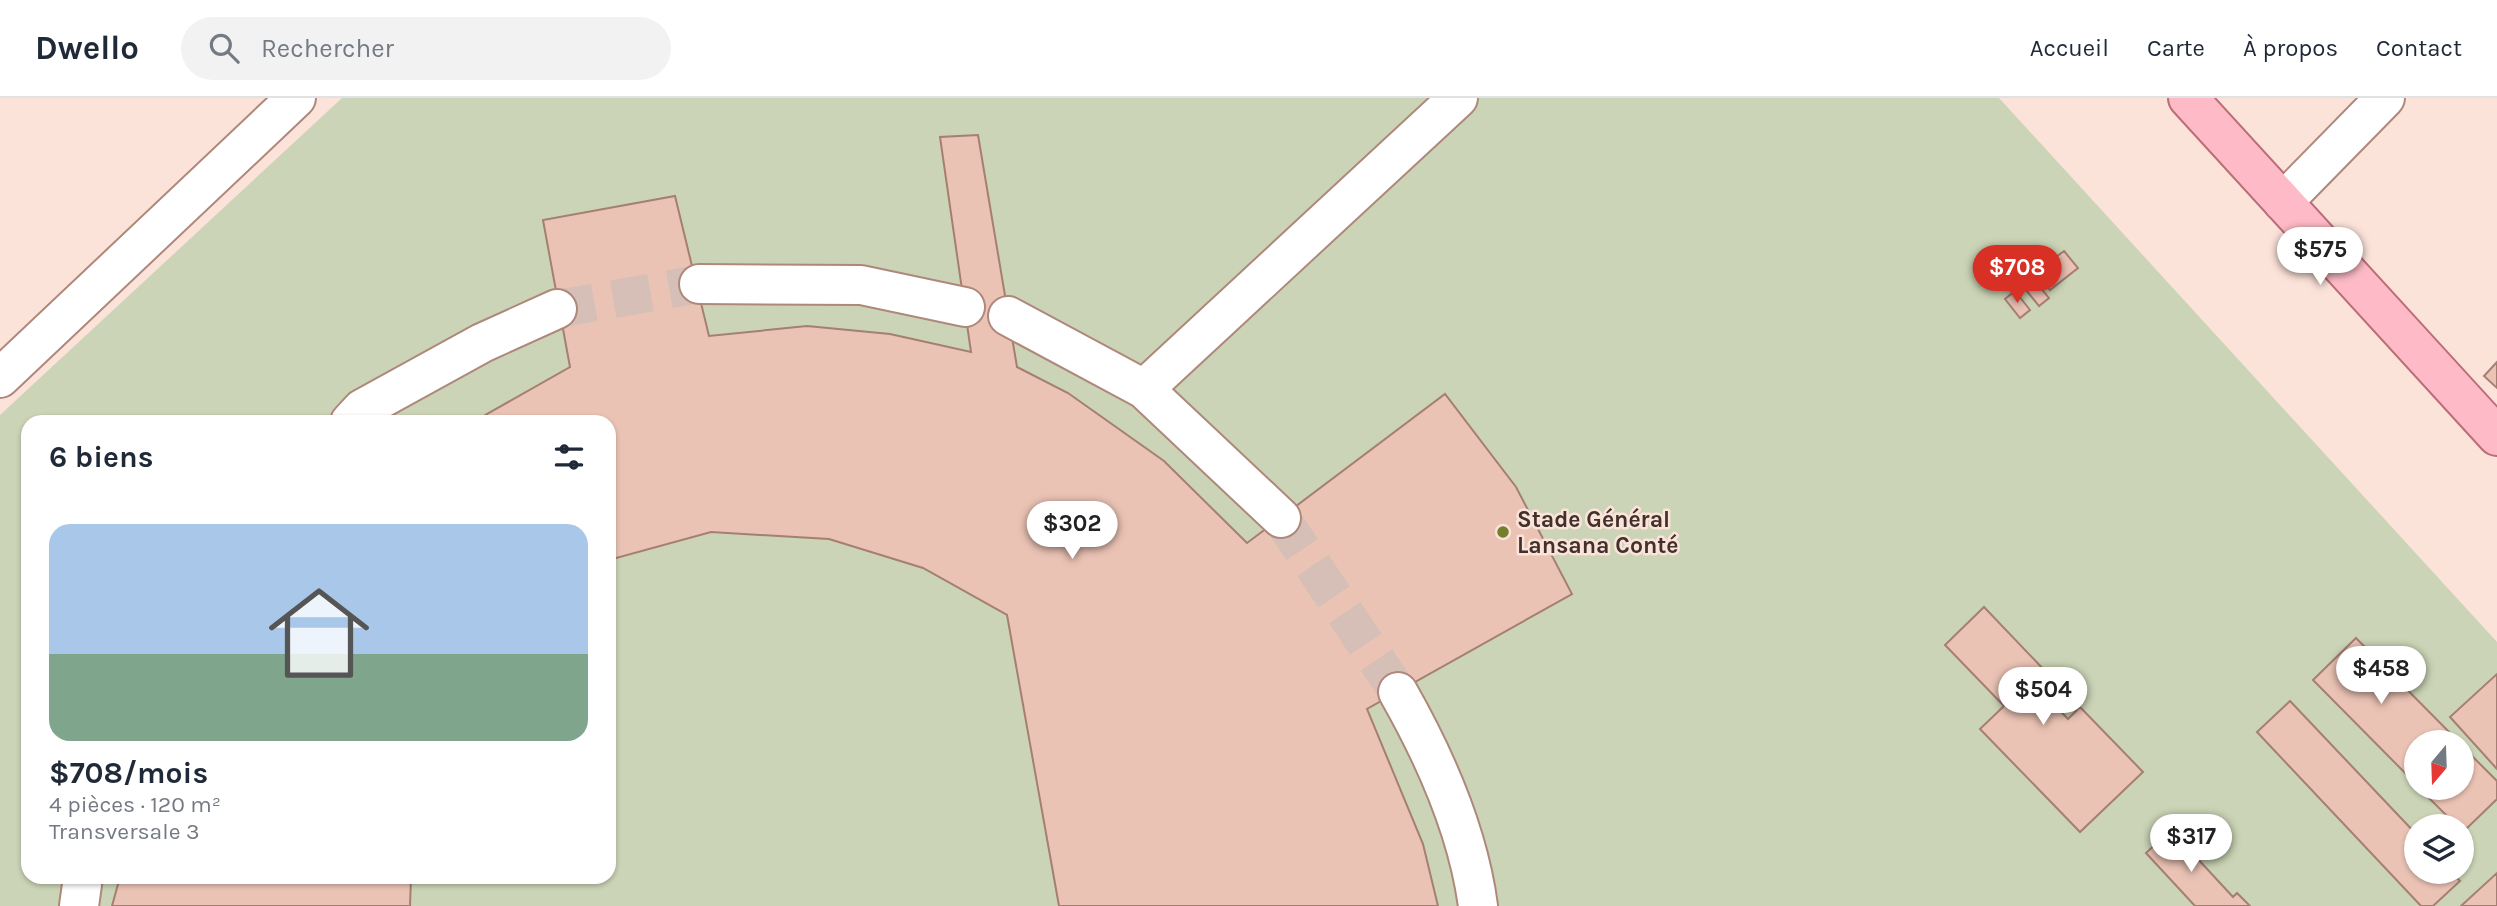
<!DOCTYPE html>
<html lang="fr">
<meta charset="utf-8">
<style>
body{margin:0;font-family:Karla,sans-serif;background:#f2f2f3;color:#1f2937;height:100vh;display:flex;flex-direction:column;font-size:26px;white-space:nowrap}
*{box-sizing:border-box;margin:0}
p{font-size:23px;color:#747a83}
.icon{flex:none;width:38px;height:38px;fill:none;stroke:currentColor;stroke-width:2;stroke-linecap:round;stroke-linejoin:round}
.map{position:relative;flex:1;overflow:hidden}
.sheet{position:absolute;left:21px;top:317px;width:595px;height:469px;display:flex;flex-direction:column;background:#fff;border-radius:21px;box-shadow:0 2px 5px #0004}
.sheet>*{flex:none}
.needle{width:46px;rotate:199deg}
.fabs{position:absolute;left:2404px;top:632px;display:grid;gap:14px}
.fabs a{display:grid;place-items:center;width:70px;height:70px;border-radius:50%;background:#fff;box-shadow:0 2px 5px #0004;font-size:35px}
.price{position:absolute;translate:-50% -60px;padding:0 16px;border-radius:24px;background:#fff;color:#222;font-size:23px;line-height:46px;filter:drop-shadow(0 2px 4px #0008)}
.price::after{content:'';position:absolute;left:50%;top:42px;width:21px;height:16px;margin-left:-10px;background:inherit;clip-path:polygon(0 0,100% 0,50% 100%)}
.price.on{background:#d93025;color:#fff}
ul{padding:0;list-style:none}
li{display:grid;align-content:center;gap:14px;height:371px;padding:0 28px}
li span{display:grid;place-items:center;height:217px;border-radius:21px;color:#555}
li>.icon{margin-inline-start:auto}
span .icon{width:126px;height:126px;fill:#fffc;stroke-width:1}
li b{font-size:30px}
h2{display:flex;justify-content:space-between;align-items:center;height:84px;padding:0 28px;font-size:30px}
header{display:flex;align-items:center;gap:42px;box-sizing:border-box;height:98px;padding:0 35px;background:#fff;border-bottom:2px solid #e0e1e3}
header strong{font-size:33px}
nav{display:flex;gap:38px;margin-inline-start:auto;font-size:24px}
.search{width:490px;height:63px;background:#f2f2f3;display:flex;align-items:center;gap:18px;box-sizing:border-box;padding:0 24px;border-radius:38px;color:#747a83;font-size:26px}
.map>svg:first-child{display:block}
</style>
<header>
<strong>Dwello</strong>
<div class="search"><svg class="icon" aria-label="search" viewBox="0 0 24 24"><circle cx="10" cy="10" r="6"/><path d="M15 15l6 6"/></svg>Rechercher</div>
<nav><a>Accueil</a><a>Carte</a><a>À propos</a><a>Contact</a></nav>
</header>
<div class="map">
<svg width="2497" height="808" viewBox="0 0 2497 808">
<rect width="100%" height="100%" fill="#fce3da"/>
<!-- green -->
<path fill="#cbd4b6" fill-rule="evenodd" d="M342,0H1999L2497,544V808H0V317ZM28,324H609V779H28ZM2417,644H2462V690H2417ZM2417,728H2462V774H2417Z"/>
<!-- building -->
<path fill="#ebc3b5" stroke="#a47f72" stroke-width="2" d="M978,37L1017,269L1068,295L1164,363L1247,445L1445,296L1516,389L1572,496L1367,611L1423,746L1438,808H1059L1007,517L923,470L829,441L711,434L609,462V324H473L570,269L543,122L675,98L709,238L807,228L890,236L971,254L940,39Z
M2064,153L2078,170L2050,192L2036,174Z
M2031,178L2049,200L2039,208L2021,186Z
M2015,193L2030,212L2020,220L2005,201Z
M2497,264V290L2484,278Z
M1984,509L2048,576L2036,587L2068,621L2080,609L2143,674L2080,734L1980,631L2004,608L1945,547Z
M2356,540L2459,644H2417V687L2313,582Z
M2497,576V671L2450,619Z
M2290,603L2417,737V774H2451L2460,783L2433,808H2421L2257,634Z
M2462,648L2497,683V701L2463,734L2462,728H2457L2419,690H2462Z
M2171,732L2233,799L2237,795L2250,808H2195L2146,755Z
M2497,775V808H2461Z
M120,779H411L410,808H112Z"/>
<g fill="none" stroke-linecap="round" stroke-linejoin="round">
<!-- minor-tunnel -->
<path stroke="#d6bfb7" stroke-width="38" stroke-dasharray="38 19" stroke-linecap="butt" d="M557,211L699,186
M1281,420L1398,594"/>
<!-- minor casing -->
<g stroke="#ae887b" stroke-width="42">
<path id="minor" d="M2283,104L2385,0
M699,186L861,187L965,209
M1008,218L1144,291L1281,420
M0,280L296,0
M1144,291L1458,0
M350,324L362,311L482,245L557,211
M1398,594C1435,659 1468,733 1478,808
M79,808L83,779"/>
</g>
<!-- major casing -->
<g stroke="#bc6d78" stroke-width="42">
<path id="major" d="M2188,0L2497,338"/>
</g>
<!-- minor -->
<use href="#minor" stroke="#fff" stroke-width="38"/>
<!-- major -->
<use href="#major" stroke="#febbc7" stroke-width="38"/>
</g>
<!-- markers -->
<circle fill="#737f2c" stroke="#fce3da" stroke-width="2.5" cx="1503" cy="434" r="7"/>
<g text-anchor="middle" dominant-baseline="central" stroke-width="5" stroke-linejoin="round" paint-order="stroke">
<!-- poi labels -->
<g font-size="23" font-weight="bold" fill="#40312b" stroke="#fce3da" text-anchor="start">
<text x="1517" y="421">Stade Général<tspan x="1517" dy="26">Lansana Conté</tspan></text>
</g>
</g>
</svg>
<div class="fabs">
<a><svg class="needle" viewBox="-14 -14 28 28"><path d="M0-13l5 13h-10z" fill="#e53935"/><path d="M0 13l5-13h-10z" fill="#747a83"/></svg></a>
<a><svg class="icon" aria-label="layers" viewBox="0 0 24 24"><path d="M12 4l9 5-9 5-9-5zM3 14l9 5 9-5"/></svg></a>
</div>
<b class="price" style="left:2320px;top:189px">$575</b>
<b class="price on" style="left:2017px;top:207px">$708</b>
<b class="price" style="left:1072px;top:463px">$302</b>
<b class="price" style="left:2381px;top:608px">$458</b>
<b class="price" style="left:2043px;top:629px">$504</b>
<b class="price" style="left:2191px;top:776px">$317</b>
<section class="sheet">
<h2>6 biens<svg class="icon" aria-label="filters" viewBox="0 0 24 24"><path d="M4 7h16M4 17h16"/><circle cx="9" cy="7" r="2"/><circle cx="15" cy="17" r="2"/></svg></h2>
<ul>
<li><span style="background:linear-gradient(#a9c7e8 60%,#7fa58c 0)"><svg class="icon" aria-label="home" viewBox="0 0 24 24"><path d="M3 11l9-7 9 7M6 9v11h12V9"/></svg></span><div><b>$708/mois</b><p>4 pièces · 120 m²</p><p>Transversale 3</p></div></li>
</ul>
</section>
</div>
